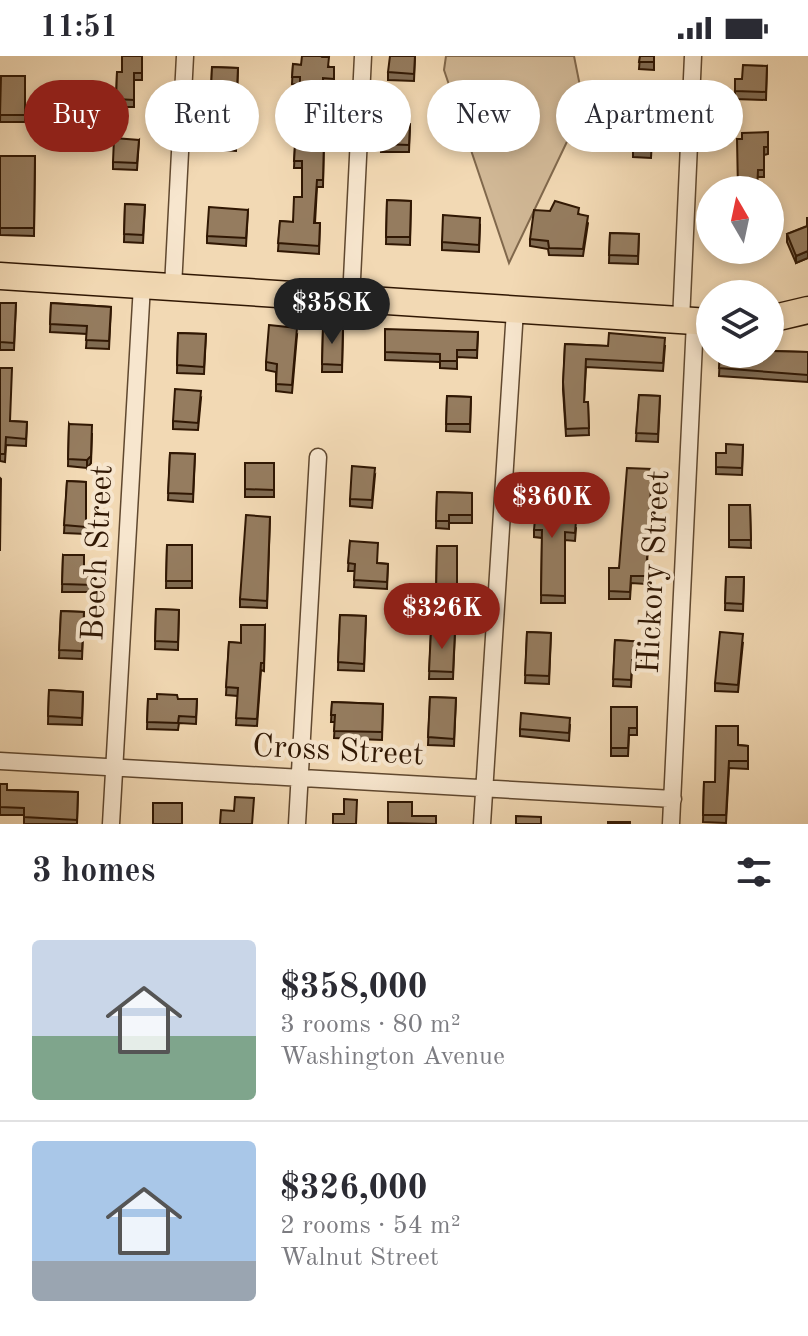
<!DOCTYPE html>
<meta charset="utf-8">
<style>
body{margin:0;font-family:"Old Standard TT",serif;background:#f2f2f3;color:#2b2b33;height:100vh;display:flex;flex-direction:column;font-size:30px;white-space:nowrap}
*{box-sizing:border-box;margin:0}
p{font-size:26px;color:#7c7c81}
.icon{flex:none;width:44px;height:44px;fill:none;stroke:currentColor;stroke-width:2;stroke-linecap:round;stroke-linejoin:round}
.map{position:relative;height:768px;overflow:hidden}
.drawer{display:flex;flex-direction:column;background:#fff;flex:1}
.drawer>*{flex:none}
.top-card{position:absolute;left:24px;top:24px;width:760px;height:72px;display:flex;gap:16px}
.needle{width:52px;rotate:351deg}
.controls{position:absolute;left:696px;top:120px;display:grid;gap:16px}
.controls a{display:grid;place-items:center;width:88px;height:88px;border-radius:50%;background:#fff;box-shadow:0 4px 12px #0003;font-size:40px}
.price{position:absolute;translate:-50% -68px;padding:0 18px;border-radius:28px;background:#8f2418;color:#fff;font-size:26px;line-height:52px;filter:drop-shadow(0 2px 4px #0008)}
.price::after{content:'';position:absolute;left:50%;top:48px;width:24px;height:18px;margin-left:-12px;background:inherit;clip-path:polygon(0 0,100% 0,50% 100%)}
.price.current{background:#222;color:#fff}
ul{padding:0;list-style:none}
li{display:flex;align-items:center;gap:24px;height:200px;padding:0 32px}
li+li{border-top:2px solid #e1e1e2}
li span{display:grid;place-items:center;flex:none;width:224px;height:160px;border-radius:8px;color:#555}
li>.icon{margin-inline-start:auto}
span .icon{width:96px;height:96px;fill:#fffc;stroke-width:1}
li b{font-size:34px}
h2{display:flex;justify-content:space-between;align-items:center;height:96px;padding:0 32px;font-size:34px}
.tag{padding:0 28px;border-radius:36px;background:#fff;box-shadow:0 4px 12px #0003;font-size:28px;line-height:72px}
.tag.current{background:#8f2418;color:#fff}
.status{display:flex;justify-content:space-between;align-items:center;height:56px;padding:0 40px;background:#fff;direction:ltr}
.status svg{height:22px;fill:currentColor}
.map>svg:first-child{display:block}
</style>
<div class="status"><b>11:51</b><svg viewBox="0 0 49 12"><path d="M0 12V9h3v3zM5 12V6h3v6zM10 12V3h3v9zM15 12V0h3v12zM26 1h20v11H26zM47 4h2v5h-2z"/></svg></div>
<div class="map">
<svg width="808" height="768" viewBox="0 0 808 768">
<rect width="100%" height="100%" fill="#f2d9b4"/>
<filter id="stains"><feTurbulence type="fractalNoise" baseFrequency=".0025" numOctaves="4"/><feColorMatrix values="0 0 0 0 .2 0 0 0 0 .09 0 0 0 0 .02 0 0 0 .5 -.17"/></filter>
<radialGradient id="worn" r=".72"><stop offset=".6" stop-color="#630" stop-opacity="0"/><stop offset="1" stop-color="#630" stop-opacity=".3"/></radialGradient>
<!-- green -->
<path fill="#d1b896" stroke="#80684c" stroke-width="2" d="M446,0H574L584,50L509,207L444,14Z"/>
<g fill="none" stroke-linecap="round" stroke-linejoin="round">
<!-- street casing -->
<g stroke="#60482f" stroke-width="19">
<path id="street" d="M173,231L185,0
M351,243L363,0
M681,265L693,0
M0,705L673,743
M111,768L142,229
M297,768L318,401
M482,768L515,254
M671,768L695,266"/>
</g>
<!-- primary casing -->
<g stroke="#301703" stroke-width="29">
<path id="primary" d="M0,220L710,266
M770,263L808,254"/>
</g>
<!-- street -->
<use href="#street" stroke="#f7e6ce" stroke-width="16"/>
<!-- primary -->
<use href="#primary" stroke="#f2d9b4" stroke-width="26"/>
</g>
<!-- wall -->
<path fill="#806b52" stroke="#301703" stroke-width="2" d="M142,0V24H134V51H116L117,16H122Z
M415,0L414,25L388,24V16Z
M640,0H654V14L639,13Z
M324,1L329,11H334V30H323V41L300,40V29L292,28L293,8L301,9Z
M767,10L766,44L735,43V23H742Z
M212,11L238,12L237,41L211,40Z
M1,20H25V66H0Z
M620,36L654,44L651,102L633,101V88L618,87Z
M382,67L410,68L409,96H381Z
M209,69L237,70L236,95L208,93Z
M768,76V98L764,99V121H758L742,83Z
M324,83L323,131H317L315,167H320L319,198L278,195L280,165L293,166L302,141V112H294L295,89H302Z
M139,84L137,114L113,113V106Z
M0,100H35L34,180L0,179Z
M387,144L411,145L410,189L386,188Z
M125,148L145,149L143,187L124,186Z
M248,154L246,190L207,187V180Z
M579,158L588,167L583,200L549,199L548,193L530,190V183Z
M807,162H808V202L796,207L787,186V178L807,170Z
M480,169L479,196L442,194V186Z
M610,177L639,178L638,208L609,207Z
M0,247H16L14,294H0Z
M51,247L111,251L109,293L86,292L87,278L50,276Z
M323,271L343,272L342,316H322Z
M478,276L477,302L457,301V313L440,312V306L385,304V296Z
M178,277L206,278L204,318L177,317Z
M297,279L292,337L276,335V316L266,314V306Z
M565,288L608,290H665L663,315L586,311L584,346H588L589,379L566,380L563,333Z
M772,295L808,296V326L719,320L720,298Z
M0,312L10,365L27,366L26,390L6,389L5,406L0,405Z
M639,339L660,340L658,386L636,385Z
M447,340L471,341L470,376L446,375Z
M201,342L198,374L173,373V365Z
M69,368L91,407L87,412L68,410Z
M743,389L742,419L716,418V397H726Z
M170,397L195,398L193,446L168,444Z
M245,407H274V441H245Z
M652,413L646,528L631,527L630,543H609V512H619Z
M375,419L372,452L350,450V443Z
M67,425L86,426V478L64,477Z
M437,436L472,437V467H449V473L436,472Z
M558,446L565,454L564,463L576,472L575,485L565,484V547H541L542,482L534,481V474Z
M729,449H750L751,492L729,491Z
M270,461L267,552L240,551V543Z
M350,485L377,507L388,508L387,533L354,531L355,515H348Z
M167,489H192V532H166Z
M437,490H457V543H436Z
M63,499L84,512H94V536H62Z
M726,521H744L743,555L725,554Z
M156,553L179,554L178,594L155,593Z
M61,555L84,556L82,603L59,602Z
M340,559L366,560L364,615L338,614Z
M265,569L264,615L261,614L257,670L236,669L238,640L226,639L229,586L241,587Z
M431,574L455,575L453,623H429Z
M527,576L551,577L549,628L525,627Z
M615,584L645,586L644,613L632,612L631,631L613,630Z
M743,586L738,636L715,635V627Z
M49,634L83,636L82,669L48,668Z
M430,641L456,642L454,690L428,689Z
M148,643H197L196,668L179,667L178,674L147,673Z
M332,646L383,648L382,684L334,682L335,666H331Z
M611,651H637V679H629L628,700H611Z
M570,669L569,685L520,680V673Z
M738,689L748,690V713L729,712L726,767L703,766L704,726H715Z
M0,728L7,734L78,736L77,768H24V759H0Z"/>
<!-- shaded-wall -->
<path fill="#685742" stroke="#301703" stroke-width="2" d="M808,195V202L796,207V200Z
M92,377L91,407L87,412V404Z"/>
<!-- building -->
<path fill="#957c5f" stroke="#301703" stroke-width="2" d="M122,0H142V17H134V44L116,43L117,16H122Z
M302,0H324L323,1H329L328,11H334V23L323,22V33L300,32V21H292L293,8L301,9Z
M390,0H415L414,18L388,16Z
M640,0H654V6H639Z
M743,9L767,10L766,36L735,35V23H742Z
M212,11L238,12L237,33L211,32Z
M1,20H25V59H0Z
M631,31L650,32V44H654L651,94L633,93L634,80H618L620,36L630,37Z
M382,67L410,68L409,89L381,88Z
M209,69L237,70L236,87L208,86Z
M768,76V91H764V114H758L757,134H738L737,83H742V77Z
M114,82L139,84L137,107L113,106Z
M303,82L324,83L323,124H317L314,167H320L319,190L278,187L280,165L293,166L294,141H302V105H294L295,89H302Z
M0,100H35L34,172H0Z
M387,144L411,145L410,181H386Z
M555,145L579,152L578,158L588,160L583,193L549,192L548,185L530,183L534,154L550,155Z
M125,148L145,149L143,179L124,178Z
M209,151L248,154L246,182L207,180Z
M443,159L480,162L479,189L442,186Z
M808,170V195L796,200L787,178Z
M610,177L639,178L638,200L609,199Z
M0,247H16L14,287L0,286Z
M51,247L111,251L109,285L86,284L87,270L50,268Z
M269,269L297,272L292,329L276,328L277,308L266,306Z
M323,271L343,272L342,309L322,308Z
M385,273L478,276L477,294H457V305H440V298L385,296Z
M178,277L206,278L204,311L177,309Z
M609,277L665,282L663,307L586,303L584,346H588L589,372L566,373L563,326L565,288L608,290Z
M770,287L772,288V295L808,296V319L719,312L720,298H770Z
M0,312H12L10,365L27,366L26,383L6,381L5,398H0Z
M175,333L201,335L198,367L173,365Z
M639,339L660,340L658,378L636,377Z
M447,340L471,341L470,368H446Z
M69,368L92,369L91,400L87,404L68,403Z
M726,388L743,389L742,412L716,411V397H726Z
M170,397L195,398L193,438L168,437Z
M245,407H274V434L245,433Z
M352,410L375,412L372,444L350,443Z
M627,412L652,413L646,520H631L630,536L609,535V512H619Z
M0,422L1,423L0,495Z
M67,425L86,426V471L64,469Z
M538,429L559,431L557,446H565L564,463L576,465L575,477L565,476V540L541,539L542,474H534Z
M437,436L472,437V459H449V465H436Z
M729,449H750L751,484H729Z
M246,459L270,461L267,545L240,543Z
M350,485L378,487L377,507L388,508L387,526L354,524L355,508L348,507Z
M167,489H192V525H166Z
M437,490H457V536H436Z
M63,499H84V512H94V529L62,528Z
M726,521H744L743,548L725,547Z
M156,553L179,554L178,586L155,585Z
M61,555L84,556L82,595L59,594Z
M340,559L366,560L364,608L338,606Z
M241,569H265L264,607H261L257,663L236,662L238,632L226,631L229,586L241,587Z
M431,574L455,575L453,616L429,615Z
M527,576L551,577L549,620L525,619Z
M720,576L743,578L738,629L715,627Z
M615,584L645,586L644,605L632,604L631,624L613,623Z
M49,634L83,636L82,662L48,660Z
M157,638L177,639L178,643H197L196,661L179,660L178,667L147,666L148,643H157Z
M430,641L456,642L454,683L428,681Z
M332,646L383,648L382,676L334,675L335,659H331Z
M611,651H637V672H629L628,692H611Z
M521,657L570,662L569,677L520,673Z
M716,670H738V689L748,690V705H729L726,759H703L704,726H715Z
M0,728H7V734L78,736L77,764L24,761V752L0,751Z
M235,741L254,742L252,768H220L221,754L234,755Z
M344,743L357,744L356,768H333V758H344Z
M388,746H412V760H436V768L388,767Z
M153,747H182V768H153Z
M516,760L541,761V768H516Z
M608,766H630V768H608Z"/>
<g text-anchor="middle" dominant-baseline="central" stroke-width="8" stroke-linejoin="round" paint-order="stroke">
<!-- street labels -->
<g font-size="32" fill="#301703" stroke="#f7e6ce">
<text transform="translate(99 497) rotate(-87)">Beech Street</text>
<text transform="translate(655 516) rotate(-87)">Hickory Street</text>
<text transform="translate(338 696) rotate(3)">Cross Street</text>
</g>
</g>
<rect width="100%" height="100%" filter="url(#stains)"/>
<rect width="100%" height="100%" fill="url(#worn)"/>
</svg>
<div class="controls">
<a><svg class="needle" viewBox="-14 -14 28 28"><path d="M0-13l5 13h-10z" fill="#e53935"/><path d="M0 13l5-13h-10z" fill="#7c7c81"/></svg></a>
<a><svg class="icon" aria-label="layers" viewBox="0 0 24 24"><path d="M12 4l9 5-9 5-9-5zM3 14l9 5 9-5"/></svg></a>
</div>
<b class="price current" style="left:332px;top:290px">$358K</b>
<b class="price" style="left:552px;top:484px">$360K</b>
<b class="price" style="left:442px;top:595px">$326K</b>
<div class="top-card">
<a class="tag current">Buy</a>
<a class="tag">Rent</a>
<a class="tag">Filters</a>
<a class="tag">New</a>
<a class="tag">Apartment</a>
</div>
</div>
<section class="drawer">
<h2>3 homes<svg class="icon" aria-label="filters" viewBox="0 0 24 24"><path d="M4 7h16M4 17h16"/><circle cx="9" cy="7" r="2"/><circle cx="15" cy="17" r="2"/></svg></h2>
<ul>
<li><span style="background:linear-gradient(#c9d6e8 60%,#7fa58c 0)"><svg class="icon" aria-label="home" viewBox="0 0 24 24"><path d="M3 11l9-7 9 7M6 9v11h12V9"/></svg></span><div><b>$358,000</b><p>3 rooms · 80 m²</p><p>Washington Avenue</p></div></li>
<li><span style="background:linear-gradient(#a9c7e8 75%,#9aa5b1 0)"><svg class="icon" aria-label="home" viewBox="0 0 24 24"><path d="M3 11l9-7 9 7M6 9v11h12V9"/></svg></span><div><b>$326,000</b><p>2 rooms · 54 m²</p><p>Walnut Street</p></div></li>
</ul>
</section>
